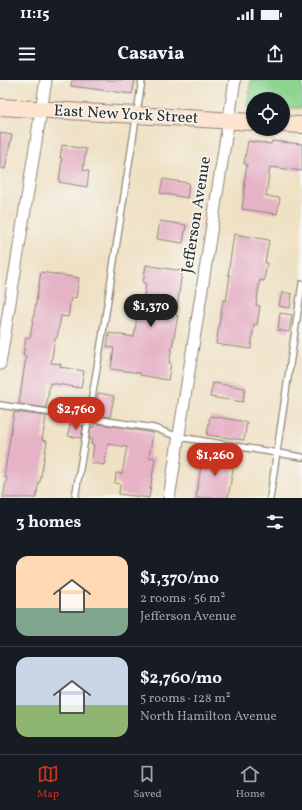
<!DOCTYPE html>
<meta charset="utf-8">
<style>
body{margin:0;font-family:Vollkorn,serif;background:#242831;color:#f1f3f6;height:100vh;display:flex;flex-direction:column;font-size:15px;white-space:nowrap}
*{box-sizing:border-box;margin:0}
p{font-size:13px;color:#9ea1a6}
.icon{flex:none;width:22px;height:22px;fill:none;stroke:currentColor;stroke-width:2;stroke-linecap:round;stroke-linejoin:round}
.map{position:relative;height:418px;overflow:hidden}
.details{display:flex;flex-direction:column;background:#171b24;flex:1}
.details>*{flex:none}
.controls{position:absolute;left:246px;top:12px;display:grid;gap:8px}
.controls a{display:grid;place-items:center;width:44px;height:44px;border-radius:50%;background:#171b24;box-shadow:0 1px 3px #0004;font-size:20px}
.price{position:absolute;translate:-50% -34px;padding:0 9px;border-radius:14px;background:#c8321e;color:#fff;font-size:13px;line-height:26px;filter:drop-shadow(0 1px 2px #0008)}
.price::after{content:'';position:absolute;left:50%;top:24px;width:12px;height:9px;margin-left:-6px;background:inherit;clip-path:polygon(0 0,100% 0,50% 100%)}
.price.current{background:#222;color:#fff}
ul{padding:0;list-style:none}
li{display:flex;align-items:center;gap:12px;height:100px;padding:0 16px}
li+li{border-top:1px solid #363941}
li span{display:grid;place-items:center;flex:none;width:112px;height:80px;border-radius:12px;color:#555}
li>.icon{margin-inline-start:auto}
span .icon{width:48px;height:48px;fill:#fffc;stroke-width:1}
li b{font-size:17px}
h2{display:flex;justify-content:space-between;align-items:center;height:48px;padding:0 16px;font-size:17px}
.status{display:flex;justify-content:space-between;align-items:center;height:28px;padding:0 20px;background:#171b24;direction:ltr}
.status svg{height:11px;fill:currentColor}
header{display:flex;justify-content:space-between;align-items:center;height:52px;padding:0 16px;background:#171b24;font-size:18px;font-weight:800}
.tab-bar{display:flex;justify-content:space-around;align-items:center;height:56px;border-top:1px solid #363941;background:#171b24;font-size:11px;color:#9ea1a6}
.tab-bar a{display:grid;justify-items:center;gap:2px}
.tab-bar .current{color:#c8321e}
.map>svg:first-child{display:block}
</style>
<div class="status"><b>11:15</b><svg viewBox="0 0 49 12"><path d="M0 12V9h3v3zM5 12V6h3v6zM10 12V3h3v9zM15 12V0h3v12zM26 1h20v11H26zM47 4h2v5h-2z"/></svg></div>
<header><svg class="icon" aria-label="menu" viewBox="0 0 24 24"><path d="M4 6h16M4 12h16M4 18h16"/></svg>Casavia<svg class="icon" aria-label="share" viewBox="0 0 24 24"><path d="M12 15V3M7 8l5-5 5 5M5 13v7h14v-7"/></svg></header>
<div class="map">
<svg width="302" height="418" viewBox="0 0 302 418">
<rect width="100%" height="100%" fill="#f6f6f2"/>
<filter id="ink" filterUnits="userSpaceOnUse"><feTurbulence type="fractalNoise" baseFrequency=".025" numOctaves="2"/><feDisplacementMap in="SourceGraphic" scale="8" xChannelSelector="R" yChannelSelector="G"/><feConvolveMatrix kernelMatrix="1 2 1 2 8 2 1 2 1" color-interpolation-filters="sRGB"/></filter>
<filter id="wash" filterUnits="userSpaceOnUse"><feTurbulence type="fractalNoise" baseFrequency=".012" numOctaves="4" result="noise"/><feDisplacementMap in="SourceGraphic" scale="16" xChannelSelector="R" yChannelSelector="G"/><feGaussianBlur stdDeviation="0.9" result="paint"/><feColorMatrix in="noise" values="0 0 0 0 0 0 0 0 0 0 0 0 0 0 0 0 0 1.4 0 .05"/><feComposite in="paint" operator="in"/></filter>
<g filter="url(#wash)">
<rect width="100%" height="100%" fill="#efe1c4"/>
<!-- green -->
<path fill="#8cd490" stroke="#5c805e" d="M251,0H302V28H283V19H253V26H247Z"/>
<g id="blocks">
<!-- building -->
<path fill="#e5b2c6" d="M72,0H135L132,14L71,6Z
M0,53L12,55L5,89L0,88Z
M248,61L271,64L272,61L302,64V91L270,87L266,116L280,118L277,134L242,129L245,104H244L247,84H244Z
M62,65L86,69L83,90L89,91L87,107L59,102L62,78H60Z
M163,99L189,103L187,118L160,113Z
M160,141L186,145L183,163L157,159Z
M234,154L269,160L265,183H267L264,201L260,200L256,225L260,226L257,245L254,244L251,269L216,264L223,220L226,221L230,195H228Z
M146,185L182,191L176,236H178L169,283H171L168,300L140,295V293L111,289L114,268L107,267L109,253L134,257L138,230H142L146,203H143Z
M41,192L79,198L76,218L71,217L68,237L61,236L57,258H55L51,283L61,284L60,287L84,291L81,308L50,303L46,328L19,324L26,276H23L26,257L30,258Z
M282,212L292,214L290,228L279,226Z
M280,233L292,235L289,252L278,250Z
M213,303L245,308L243,322L210,317Z
M98,313L114,316L110,337L95,335Z
M14,332L45,336L46,337L42,360L47,361L40,402H39L36,418H3L7,397H4Z
M210,336L247,342L244,360L207,355Z
M94,343L153,353L149,377L155,378L149,418L119,414L120,404L115,403L116,393L122,394L127,367L108,364L104,385L91,383L94,365L91,364L92,359H89L91,347H94Z
M70,344L83,346L81,358L68,356Z
M203,373L235,378L228,418H196Z"/>
</g>
</g>
<g filter="url(#ink)">
<use href="#blocks" fill-opacity="0" stroke="#8d8678" stroke-width="1"/>
<g fill="none" stroke-linecap="round" stroke-linejoin="round">
<!-- service casing -->
<g stroke="#8d8678" stroke-width="8">
<path id="service" d="M0,325L154,348L179,357L302,377
M75,418L102,258L142,0
M270,418L302,204"/>
</g>
<!-- minor casing -->
<g stroke="#8d8678" stroke-width="13">
<path id="minor" d="M0,284L46,0
M169,418L235,0"/>
</g>
<!-- secondary casing -->
<g stroke="#8d8678" stroke-width="18">
<path id="secondary" d="M0,27L253,42
M283,44L302,45"/>
</g>
<!-- path -->
<path stroke="#8d8678" stroke-width="2" stroke-dasharray="1 3" stroke-linecap="butt" d="M261,53L272,54"/>
<!-- service -->
<use href="#service" stroke="#fff" stroke-width="5.5"/>
<!-- minor -->
<use href="#minor" stroke="#fff" stroke-width="11"/>
<!-- secondary -->
<use href="#secondary" stroke="#fde4d0" stroke-width="16"/>
</g>
</g>
<g text-anchor="middle" dominant-baseline="central" stroke-width="3" stroke-linejoin="round" paint-order="stroke">
<!-- street labels -->
<g font-size="16" fill="#2b2b2b" stroke="#f6f6f2">
<text transform="translate(126 35) rotate(3)">East New York Street</text>
<text transform="translate(197 135) rotate(-81)">Jefferson Avenue</text>
</g>
</g>
</svg>
<div class="controls">
<a><svg class="icon" aria-label="locate" viewBox="0 0 24 24"><circle cx="12" cy="12" r="6"/><path d="M12 2v4M12 18v4M2 12h4M18 12h4"/></svg></a>
</div>
<b class="price current" style="left:151px;top:248px">$1,370</b>
<b class="price" style="left:76px;top:351px">$2,760</b>
<b class="price" style="left:215px;top:397px">$1,260</b>
</div>
<section class="details">
<h2>3 homes<svg class="icon" aria-label="filters" viewBox="0 0 24 24"><path d="M4 7h16M4 17h16"/><circle cx="9" cy="7" r="2"/><circle cx="15" cy="17" r="2"/></svg></h2>
<ul>
<li><span style="background:linear-gradient(#ffd9b3 65%,#7fa58c 0)"><svg class="icon" aria-label="home" viewBox="0 0 24 24"><path d="M3 11l9-7 9 7M6 9v11h12V9"/></svg></span><div><b>$1,370/mo</b><p>2 rooms · 56 m²</p><p>Jefferson Avenue</p></div></li>
<li><span style="background:linear-gradient(#c9d6e8 60%,#8fb573 0)"><svg class="icon" aria-label="home" viewBox="0 0 24 24"><path d="M3 11l9-7 9 7M6 9v11h12V9"/></svg></span><div><b>$2,760/mo</b><p>5 rooms · 128 m²</p><p>North Hamilton Avenue</p></div></li>
</ul>
</section>
<nav class="tab-bar">
<a class="current"><svg class="icon" aria-label="map" viewBox="0 0 24 24"><path d="M3 6l6-2 6 2 6-2v14l-6 2-6-2-6 2zM9 4v14M15 6v14"/></svg>Map</a>
<a><svg class="icon" aria-label="saved" viewBox="0 0 24 24"><path d="M7 4h10v16l-5-4-5 4z"/></svg>Saved</a>
<a><svg class="icon" aria-label="home" viewBox="0 0 24 24"><path d="M3 11l9-7 9 7M6 9v11h12V9"/></svg>Home</a>
</nav>
